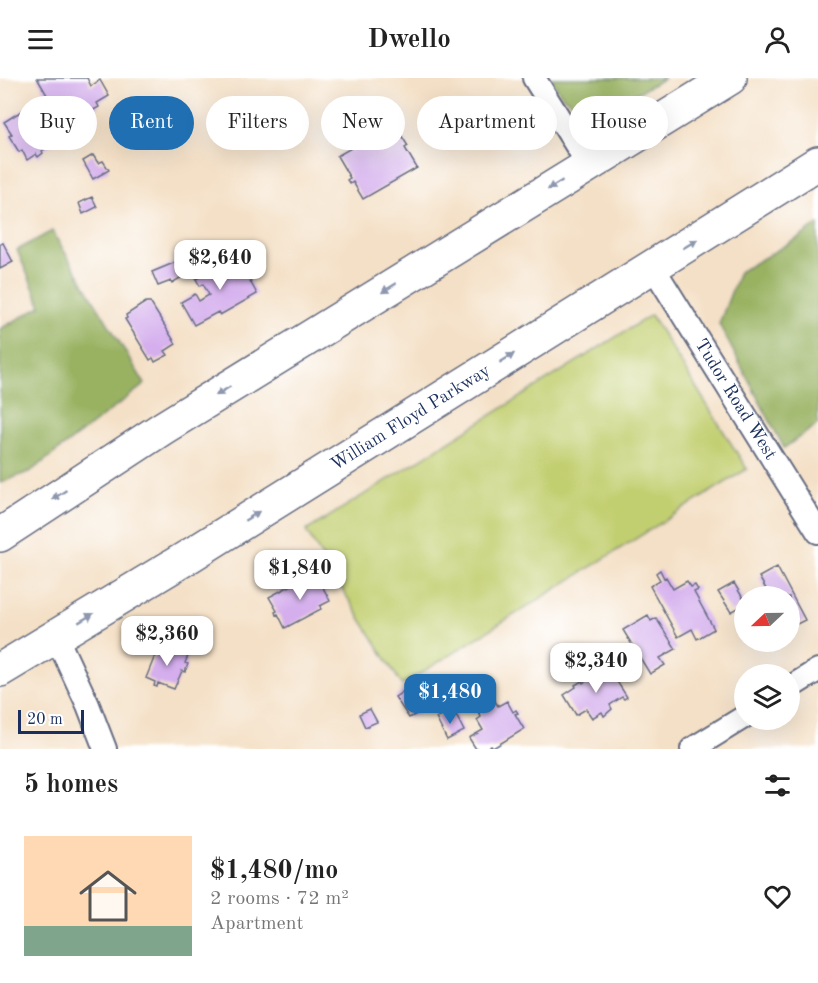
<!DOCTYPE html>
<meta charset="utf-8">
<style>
body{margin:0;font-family:"Old Standard TT",serif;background:#f2f2f2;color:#222;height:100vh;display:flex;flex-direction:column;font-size:22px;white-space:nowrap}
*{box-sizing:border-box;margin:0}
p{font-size:20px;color:#767676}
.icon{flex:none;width:33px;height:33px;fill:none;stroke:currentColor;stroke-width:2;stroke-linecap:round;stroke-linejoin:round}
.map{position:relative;height:671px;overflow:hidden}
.sheet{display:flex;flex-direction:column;background:#fff;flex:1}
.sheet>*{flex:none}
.guide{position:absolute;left:18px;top:18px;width:783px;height:54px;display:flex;gap:12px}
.needle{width:39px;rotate:248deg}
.tools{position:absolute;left:734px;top:508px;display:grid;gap:12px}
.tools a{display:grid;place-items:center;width:66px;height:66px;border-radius:50%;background:#fff;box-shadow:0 6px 24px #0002;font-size:30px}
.scale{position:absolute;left:18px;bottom:15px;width:66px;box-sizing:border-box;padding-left:6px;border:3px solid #1b2f5e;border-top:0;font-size:16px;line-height:21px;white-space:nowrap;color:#1b2f5e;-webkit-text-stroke:4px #fff;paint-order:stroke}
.price{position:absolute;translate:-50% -51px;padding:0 14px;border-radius:12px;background:#fff;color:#222;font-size:20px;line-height:39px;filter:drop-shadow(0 2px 3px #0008)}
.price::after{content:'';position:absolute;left:50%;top:36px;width:18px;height:14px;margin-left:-9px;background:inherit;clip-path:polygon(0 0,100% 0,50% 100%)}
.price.current{background:#1f6fb2;color:#fff}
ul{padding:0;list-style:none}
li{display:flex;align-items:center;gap:18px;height:150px;padding:0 24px}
li span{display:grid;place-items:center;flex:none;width:168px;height:120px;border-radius:0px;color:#555}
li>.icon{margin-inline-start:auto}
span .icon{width:72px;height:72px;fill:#fffc;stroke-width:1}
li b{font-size:26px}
h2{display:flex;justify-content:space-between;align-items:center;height:72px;padding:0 24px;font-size:26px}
.tag{padding:0 21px;border-radius:27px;background:#fff;box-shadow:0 6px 24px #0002;font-size:21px;line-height:54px}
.tag.current{background:#1f6fb2;color:#fff}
header{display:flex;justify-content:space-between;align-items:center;height:78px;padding:0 24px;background:#fff;font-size:27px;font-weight:700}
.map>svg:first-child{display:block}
</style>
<header><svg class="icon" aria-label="menu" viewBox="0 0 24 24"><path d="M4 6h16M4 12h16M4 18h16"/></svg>Dwello<svg class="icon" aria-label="person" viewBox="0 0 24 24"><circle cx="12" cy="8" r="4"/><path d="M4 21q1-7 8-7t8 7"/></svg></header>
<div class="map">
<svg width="818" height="671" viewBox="0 0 818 671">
<rect width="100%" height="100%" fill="#fff"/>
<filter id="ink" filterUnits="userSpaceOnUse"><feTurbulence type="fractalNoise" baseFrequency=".0167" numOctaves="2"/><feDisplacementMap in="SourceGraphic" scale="12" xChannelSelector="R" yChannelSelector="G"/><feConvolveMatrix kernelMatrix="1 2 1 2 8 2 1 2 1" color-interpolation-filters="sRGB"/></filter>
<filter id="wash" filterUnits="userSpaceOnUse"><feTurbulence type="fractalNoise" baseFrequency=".008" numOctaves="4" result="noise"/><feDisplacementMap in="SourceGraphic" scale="24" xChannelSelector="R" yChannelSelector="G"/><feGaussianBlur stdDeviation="1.35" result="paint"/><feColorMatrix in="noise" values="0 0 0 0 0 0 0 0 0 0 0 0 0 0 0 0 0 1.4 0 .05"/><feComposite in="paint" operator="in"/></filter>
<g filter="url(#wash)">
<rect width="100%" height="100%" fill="#f4e0c6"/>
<!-- green -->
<path fill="#c2cf70" stroke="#6e7f67" stroke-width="1.5" d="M651,237L747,391L402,607L306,453Z"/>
<!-- forest -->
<path fill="#99b262" stroke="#5a7060" stroke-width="1.5" d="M551,0H665L601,34L581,32L562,18Z
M818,146V346L784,370L719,246L739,194L800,159Z
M52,153L145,306L31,393L0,405V251L41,228L17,172Z"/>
<g id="blocks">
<!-- building -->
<path fill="#d4aeed" d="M37,0H87L91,8L100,2L109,18L97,25L99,29L65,48Z
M31,27L54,65L42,73L43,75L38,79L36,76L27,82L22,72L19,74L9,58L12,56L4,44Z
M401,57L408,68L405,70L417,90L363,121L353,104L350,106L347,102L350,100L337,78L372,58L379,70Z
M93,77L98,85L103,83L109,92L93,101L83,83Z
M92,119L97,129L83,136L79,125Z
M3,165L13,184L0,191V166Z
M224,180L229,188L239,183L257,216L220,237L218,234L194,247L181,224L195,216L199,223L209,217L203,206L200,208L196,201L208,194L206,190Z
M176,184L182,199L172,205L171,203L158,208L152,194Z
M146,224H150L176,266L165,273L168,277L155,284L153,280L150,282L125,241L127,240L126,237Z
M777,489L805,542L789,550V519H751L766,511L759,499Z
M660,492L664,500L666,499L673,511L687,503L691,509L695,507L698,512L694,514L714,551L697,561L692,551L678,559L650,508L660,502L656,495Z
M316,497L318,500L320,499L322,501L319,502L330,523L320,528L321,531L285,550L278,536L276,537L275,534L277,533L269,519L303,501L305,503Z
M734,505L744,522V527L731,534L718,514Z
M648,537L651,543L656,540L676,571L660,580L665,587L650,596L623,552Z
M165,566L174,570L173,572L188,578L185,585L188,586L185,594L182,593L174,611L158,605L157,609L154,608L155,604L146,600L159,568L164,570Z
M607,588L627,619L624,621L622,619L610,627L612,631L604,638L602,634L592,640L586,631L576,637L564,617L576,609L575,607L582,603L583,605L603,592L602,591Z
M407,611L420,634L409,640L395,619Z
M488,612L498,628L507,623L513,634L516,632L518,635L515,636L524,651L493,670L491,668L487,671H476L469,660L483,652L477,642L481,639L473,621Z
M370,631L377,644L365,649L359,636Z
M453,631L464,653L447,662L436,640Z"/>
</g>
</g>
<g filter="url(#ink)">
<use href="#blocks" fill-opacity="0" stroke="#676d82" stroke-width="1.5"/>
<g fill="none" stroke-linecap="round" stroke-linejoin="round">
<!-- minor casing -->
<g stroke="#676d82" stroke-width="26">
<g id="minor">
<path d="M534,0L588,86"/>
<path id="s1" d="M653,189L818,454"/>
<path d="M56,558L88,627L105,671"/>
<path d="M789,610L818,592"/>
<path d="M692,671L744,639"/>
</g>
</g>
<!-- highway casing -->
<g stroke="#676d82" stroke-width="36">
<g id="highway">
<path d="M0,457L163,350L730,0"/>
<path id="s2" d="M0,592L191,477L818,85"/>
</g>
</g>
<!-- minor -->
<use href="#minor" stroke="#fff" stroke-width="22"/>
<!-- highway -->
<use href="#highway" stroke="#fff" stroke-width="33"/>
</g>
<!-- one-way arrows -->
<defs><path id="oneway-solid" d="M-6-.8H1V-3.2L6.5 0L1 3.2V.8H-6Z" transform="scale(1.5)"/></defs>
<g fill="#8d97ae">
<use href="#oneway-solid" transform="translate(555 107) rotate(148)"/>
<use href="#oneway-solid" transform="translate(690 166) rotate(-32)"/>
<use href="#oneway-solid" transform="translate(389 210) rotate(148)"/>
<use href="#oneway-solid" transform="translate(507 280) rotate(-32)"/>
<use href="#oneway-solid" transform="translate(223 313) rotate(148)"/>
<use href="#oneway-solid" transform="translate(59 417) rotate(147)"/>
<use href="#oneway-solid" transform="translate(252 438) rotate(-32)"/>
<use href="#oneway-solid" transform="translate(86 540) rotate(-31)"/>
</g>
</g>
<g text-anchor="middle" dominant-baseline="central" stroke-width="5" stroke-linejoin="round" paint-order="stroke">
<!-- street labels -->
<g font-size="18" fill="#1b2f5e" stroke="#fff">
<text stroke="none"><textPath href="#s1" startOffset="156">Tudor Road West</textPath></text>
<text stroke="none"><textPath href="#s2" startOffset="482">William Floyd Parkway</textPath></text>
</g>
</g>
</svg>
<div class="tools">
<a><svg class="needle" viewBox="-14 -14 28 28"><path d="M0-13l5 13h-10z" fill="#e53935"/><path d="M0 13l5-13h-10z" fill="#767676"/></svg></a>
<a><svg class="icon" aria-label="layers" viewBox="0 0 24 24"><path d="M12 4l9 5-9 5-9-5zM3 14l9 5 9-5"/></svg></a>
</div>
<div class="scale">20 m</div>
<b class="price" style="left:220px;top:213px">$2,640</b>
<b class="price" style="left:300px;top:523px">$1,840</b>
<b class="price" style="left:167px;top:589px">$2,360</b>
<b class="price" style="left:596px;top:616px">$2,340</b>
<b class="price current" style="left:450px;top:647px">$1,480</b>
<div class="guide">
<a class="tag">Buy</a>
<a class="tag current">Rent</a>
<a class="tag">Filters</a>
<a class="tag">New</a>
<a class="tag">Apartment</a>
<a class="tag">House</a>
</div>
</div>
<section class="sheet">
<h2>5 homes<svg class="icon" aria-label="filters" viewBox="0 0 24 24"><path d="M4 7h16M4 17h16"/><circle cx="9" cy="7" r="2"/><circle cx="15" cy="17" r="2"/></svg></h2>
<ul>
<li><span style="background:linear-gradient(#ffd9b3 75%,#7fa58c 0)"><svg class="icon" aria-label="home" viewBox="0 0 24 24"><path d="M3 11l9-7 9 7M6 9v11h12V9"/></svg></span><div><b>$1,480/mo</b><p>2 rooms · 72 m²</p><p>Apartment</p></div><svg class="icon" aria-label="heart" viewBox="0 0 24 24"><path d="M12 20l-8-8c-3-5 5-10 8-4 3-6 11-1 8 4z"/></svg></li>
</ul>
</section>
